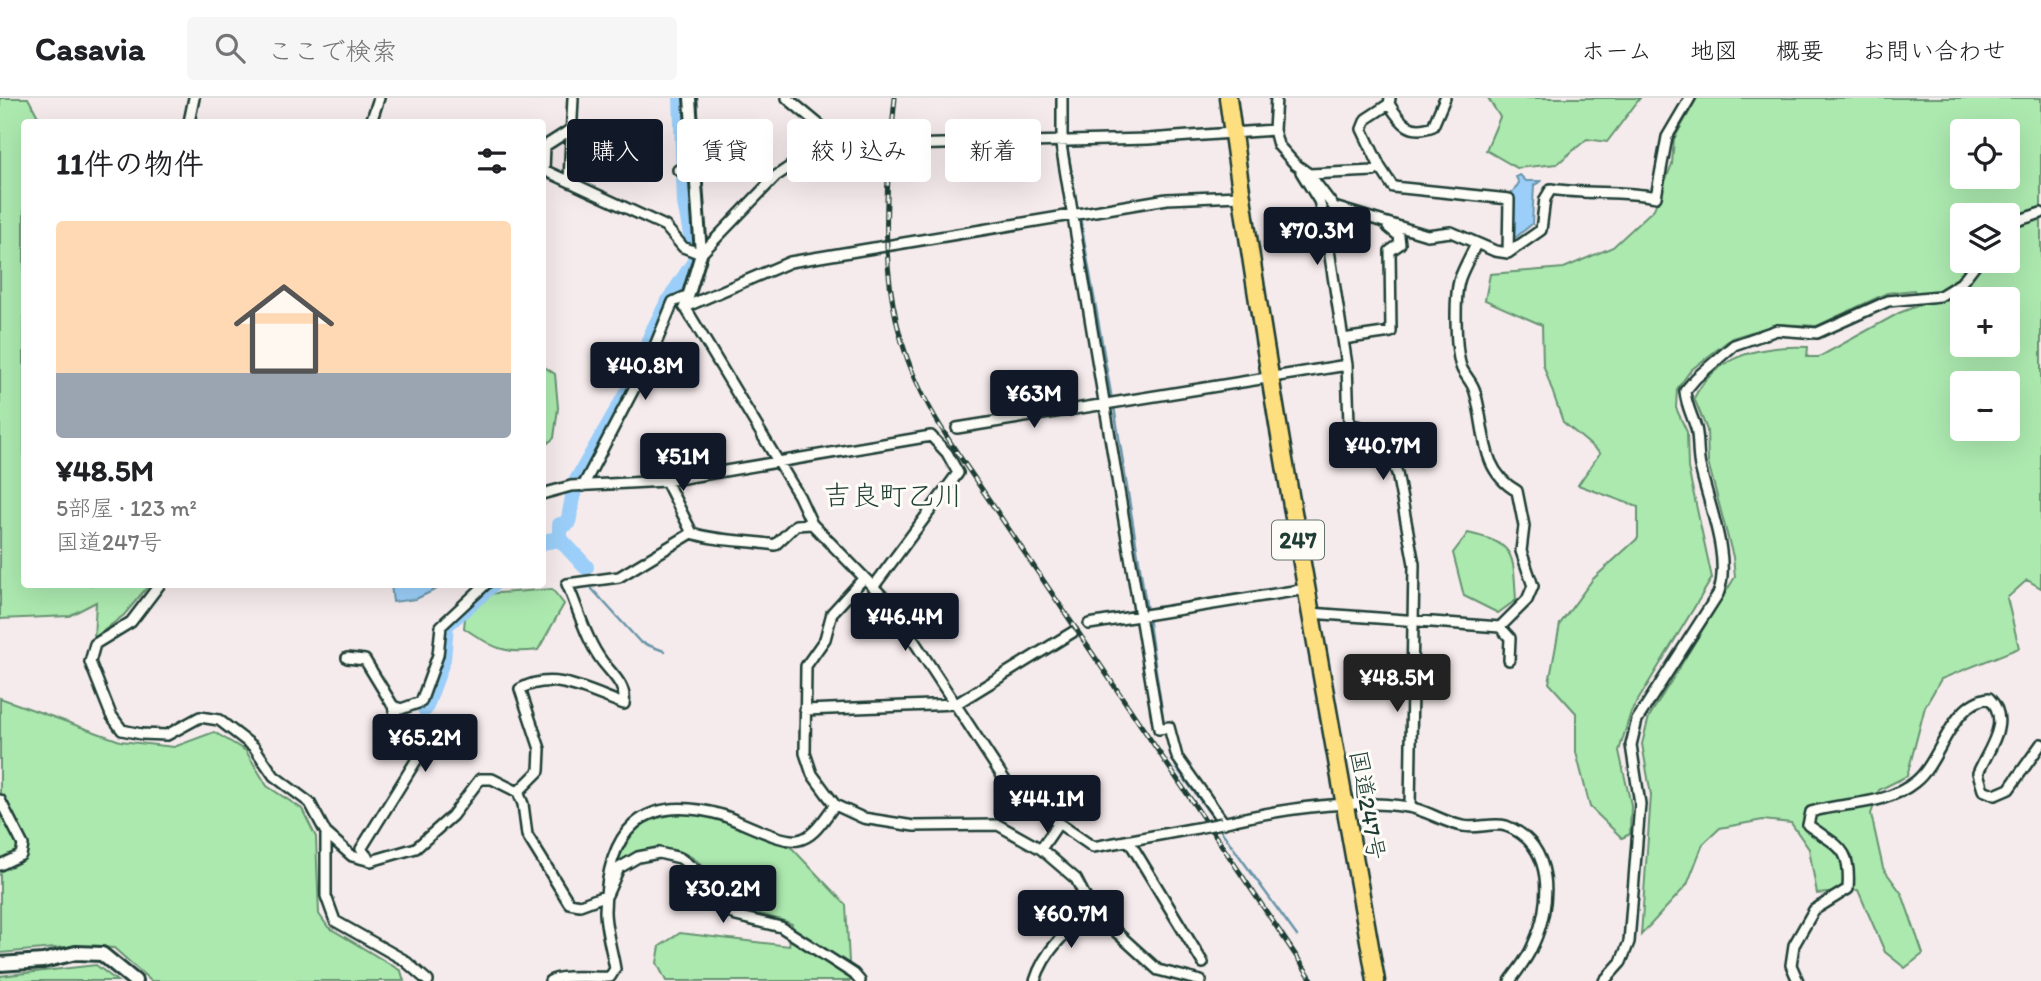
<!DOCTYPE html>
<html lang="ja">
<meta charset="utf-8">
<style>
body{margin:0;font-family:Itim,"Klee One",sans-serif;background:#f6f6f6;color:#202124;height:100vh;display:flex;flex-direction:column;font-size:26px;white-space:nowrap}
*{box-sizing:border-box;margin:0}
p{font-size:23px;color:#757577}
.icon{flex:none;width:38px;height:38px;fill:none;stroke:currentColor;stroke-width:2;stroke-linecap:round;stroke-linejoin:round}
.map{position:relative;flex:1;overflow:hidden}
.sheet{position:absolute;left:21px;top:21px;width:525px;height:469px;display:flex;flex-direction:column;background:#fff;border-radius:7px;box-shadow:0 7px 28px #0002}
.sheet>*{flex:none}
.top-card{position:absolute;left:567px;top:21px;width:665px;height:63px;display:flex;gap:14px}
.tools{position:absolute;left:1950px;top:21px;display:grid;gap:14px}
.tools a{display:grid;place-items:center;width:70px;height:70px;border-radius:7px;background:#fff;box-shadow:0 7px 28px #0002;font-size:35px}
.price{position:absolute;translate:-50% -60px;padding:0 16px;border-radius:7px;background:#111827;color:#fff;font-size:23px;line-height:46px;filter:drop-shadow(0 2px 4px #0008)}
.price::after{content:'';position:absolute;left:50%;top:42px;width:21px;height:16px;margin-left:-10px;background:inherit;clip-path:polygon(0 0,100% 0,50% 100%)}
.price.selected{background:#222;color:#fff}
ul{padding:0;list-style:none}
li{display:grid;align-content:center;gap:14px;height:371px;padding:0 35px}
li+li{border-top:2px solid #e0e0e0}
li span{display:grid;place-items:center;height:217px;border-radius:7px;color:#555}
li>.icon{margin-inline-start:auto}
span .icon{width:126px;height:126px;fill:#fffc;stroke-width:1}
li b{font-size:30px}
h2{display:flex;justify-content:space-between;align-items:center;height:84px;padding:0 35px;font-size:30px}
.pill{padding:0 24px;border-radius:7px;background:#fff;box-shadow:0 7px 28px #0002;font-size:24px;line-height:63px}
.pill.selected{background:#111827;color:#fff}
header{display:flex;align-items:center;gap:42px;box-sizing:border-box;height:98px;padding:0 35px;background:#fff;border-bottom:2px solid #e0e0e0}
header strong{font-size:33px}
nav{display:flex;gap:38px;margin-inline-start:auto;font-size:24px}
.search{width:490px;height:63px;background:#f6f6f6;display:flex;align-items:center;gap:18px;box-sizing:border-box;padding:0 24px;border-radius:7px;color:#757577;font-size:26px}
.map>svg:first-child{display:block}
</style>
<header>
<strong>Casavia</strong>
<div class="search"><svg class="icon" aria-label="search" viewBox="0 0 24 24"><circle cx="10" cy="10" r="6"/><path d="M15 15l6 6"/></svg>ここで検索</div>
<nav><a>ホーム</a><a>地図</a><a>概要</a><a>お問い合わせ</a></nav>
</header>
<div class="map">
<svg width="2041" height="883" viewBox="0 0 2041 883">
<rect width="100%" height="100%" fill="#f6ebec"/>
<filter id="ink" filterUnits="userSpaceOnUse"><feTurbulence type="fractalNoise" baseFrequency=".0143" numOctaves="2"/><feDisplacementMap in="SourceGraphic" scale="14" xChannelSelector="R" yChannelSelector="G"/><feConvolveMatrix kernelMatrix="1 2 1 2 8 2 1 2 1" color-interpolation-filters="sRGB"/></filter>
<g filter="url(#ink)">
<!-- green -->
<path fill="#ace9af" stroke="#669372" stroke-width="2" fill-rule="evenodd" d="M0,0H28L41,24H24V486L149,487L124,517L94,540L96,504L69,518L0,521Z
M1488,0H1640L1607,44L1587,41L1557,66L1517,70L1486,52L1500,19Z
M1697,0H2041V490L2027,482L2007,500L2019,550L1941,581L1925,609L1907,678L1879,692L1871,716L1883,770L1902,796L1923,856L1905,870L1885,854L1858,792L1817,796L1809,751L1791,725L1763,722L1720,730L1703,746L1687,787L1641,837L1651,697L1642,646L1649,619L1735,479L1733,459L1708,364L1707,332L1694,300C1716,256 1763,247 1808,249L1807,259H1819L1899,215L1920,207L1914,192L1887,195L1817,228L1778,226L1732,240L1691,272L1677,291L1676,310L1687,334L1688,370L1712,480L1631,614L1619,653L1631,707L1630,736L1622,740L1590,709L1576,654V615L1549,585L1560,526L1593,481L1638,440V409L1578,387L1600,355L1563,324L1543,266L1542,227L1485,202L1490,176L1564,170L1613,149L1654,111L1672,66L1674,41ZM1962,33H2007V79H1962ZM1962,117H2007V163H1962ZM1962,201H2007V247H1962ZM1962,285H2007V331H1962Z
M543,268L555,276L558,310L554,340L543,349Z
M1468,435C1517,446 1513,457 1516,502L1498,515L1464,498L1453,455Z
M552,491L564,506L538,552C504,557 492,549 464,530L466,511L485,496Z
M0,600L120,643L174,649L214,634L246,653L267,688L302,711L316,739L319,816L328,829L401,873L404,883H151L114,850L77,848L0,855Z
M684,714L720,721L791,749L846,807L850,883H666L657,865L660,848L680,835L789,848L792,826C781,821 742,812 736,807C727,800 719,787 712,778C683,742 654,746 616,765C634,724 642,723 684,714Z
M96,867L117,883H0V878Z"/>
<!-- water -->
<path fill="#9bcff9" stroke="#6995aa" stroke-width="2" d="M1520,77L1526,83H1542L1534,87L1532,126L1510,144L1514,100L1511,96L1519,85L1516,79Z
M391,487V486L445,487L416,501L393,504Z"/>
<g fill="none" stroke-linecap="round" stroke-linejoin="round">
<!-- stream -->
<path stroke="#6995aa" stroke-width="2.5" d="M697,0L700,70
M1057,0L1058,17
M1067,47L1078,113
M702,107L704,132
M1080,119L1112,302
M1114,309L1147,513
M586,469L587,480
M592,491L640,544L664,553
M1148,519L1164,627
M1165,634L1176,669L1216,724
M1219,730L1297,838"/>
<!-- river -->
<path stroke="#9bcff9" stroke-width="16" d="M560,441L586,469
M542,444L560,441V427L568,425L576,384L638,276L653,233L668,204L696,162L685,105L681,0
M425,611L443,561L446,527L493,486"/>
<!-- minor casing -->
<g stroke="#1f3d34" stroke-width="14">
<path id="minor" d="M787,0L834,39L859,48L1148,41L1274,32L1278,47L1295,66L1309,76L1334,109L1427,137L1451,134L1495,153L1508,155L1541,132L1545,101L1551,91C1587,97 1620,92 1656,99L1667,39L1690,0
M1062,0V41
M1389,6C1401,25 1410,37 1433,28L1445,0
M189,24L194,0
M371,24L379,0
M570,32L545,48L544,72L665,128L683,149L701,156L776,78L834,39
M1274,32L1276,0
M1060,41L1159,631L1169,629L1177,659L1224,725
M1380,69L1393,89L1509,101L1508,155
M678,72L693,71
M1301,74L1319,103L1324,120L1347,267L1349,326L1378,334L1397,375L1414,466L1410,709
M1309,76L1374,73L1380,69L1362,31L1366,21L1389,6L1390,0
M569,82L573,0
M2007,126L2041,115
M1476,146C1471,157 1464,169 1460,180C1454,197 1455,255 1462,271C1466,279 1473,285 1475,294C1486,330 1479,372 1517,393L1524,428L1521,453L1533,488L1527,502L1500,529
M1343,241L1391,234L1390,153L1400,146L1399,138L1388,129
M957,330L1347,267
M583,388L649,262L673,204L687,198
M542,396L571,388L666,383L931,338L947,355L958,375L874,488
M692,435C719,444 747,442 775,447L796,427L812,426
M863,481L832,515L825,541L806,568L805,655L812,676L835,707L863,720L914,728L998,727L1041,751L1076,781L1092,812L1158,872L1201,883
M160,486L131,524L95,546L90,564L111,617L122,632L141,636L167,637L200,619L219,622L254,649L274,678L310,705L326,735L352,758L371,763L416,750L452,718L480,681H492L518,694L523,706L527,737L569,805L580,807L607,797L619,770L638,759L659,755L680,760L696,772L722,807L736,818L781,829L854,876L860,883
M1310,515L1500,529L1510,540L1509,562
M1089,526L1306,491
M347,560L365,562L393,608L401,611L421,604L438,557L441,528L486,486
M805,612L956,606L1073,534
M518,694L539,673L540,651L520,591C554,572 590,594 624,606C627,588 612,576 602,563C586,542 578,510 567,486L619,479L692,435L666,383
M0,702L23,747L21,757L0,767
M1222,725C1281,711 1348,700 1408,709C1427,712 1444,725 1463,728C1477,731 1493,724 1506,728C1555,746 1552,807 1533,847C1528,860 1518,872 1510,883
M1197,730L1093,749L1012,693L889,505L812,426L799,398L685,209L790,164L1167,101L1240,98
M326,735V798L335,823L404,862L428,883
M1129,743L1203,865
M1041,751L1058,726
M370,762L361,751L417,661L420,636L404,634L398,627L393,608
M550,883C561,876 595,880 610,879L615,871C612,852 605,831 605,813C607,734 640,694 722,717C740,723 781,745 798,742C815,739 824,720 835,707
M1035,883C1044,853 1068,831 1092,812
M1604,883L1621,864L1629,844L1640,706L1631,647L1637,622L1718,496C1732,461 1708,405 1700,368C1697,355 1699,342 1696,330C1692,317 1686,307 1685,293L1696,280L1734,247L1777,232L1817,235L1888,203L1940,198L1961,185L1978,163
M1798,883L1791,867L1794,847L1814,812L1848,791C1851,749 1840,750 1808,727L1811,714C1846,703 1884,709 1915,684C1941,664 1950,605 1989,600C2012,623 1989,650 1978,675L1983,692L1995,697L2009,691L2041,646"/>
</g>
<!-- tertiary casing -->
<g stroke="#1f3d34" stroke-width="16">
<path id="tertiary" d="M685,209L701,156L690,0"/>
</g>
<!-- secondary casing -->
<g stroke="#1f3d34" stroke-width="18">
<path id="secondary" d="M0,866L43,863L76,855L102,856L135,883"/>
</g>
<!-- trunk casing -->
<g stroke="#1f3d34" stroke-width="21">
<path id="trunk" d="M1228,0C1268,296 1325,589 1376,883"/>
</g>
<!-- minor -->
<use href="#minor" stroke="#fdfcf7" stroke-width="9"/>
<!-- tertiary -->
<use href="#tertiary" stroke="#fdfcf7" stroke-width="10"/>
<!-- secondary -->
<use href="#secondary" stroke="#fdfcf7" stroke-width="12"/>
<!-- trunk -->
<use href="#trunk" stroke="#fedf80" stroke-width="16"/>
<!-- rail casing -->
<g stroke="#1f3d34" stroke-width="5">
<path id="rail" d="M895,0C885,100 875,200 921,293C935,322 953,349 971,375L1313,883"/>
</g>
<!-- rail -->
<use href="#rail" stroke="#fdfcf7" stroke-width="2.5" stroke-dasharray="8" stroke-linecap="butt"/>
<!-- minor-bridge casing -->
<g stroke="#1f3d34" stroke-width="14" stroke-linecap="butt">
<path id="minor-bridge" d="M1197,730L1222,725"/>
</g>
<!-- minor-bridge -->
<use href="#minor-bridge" stroke="#fdfcf7" stroke-width="9"/>
</g>
</g>
<g text-anchor="middle" dominant-baseline="central" stroke-width="6" stroke-linejoin="round" paint-order="stroke">
<!-- shield labels -->
<rect fill="#fdfcf7" stroke="#62766e" stroke-width="2" x="1272" y="422.5" width="52" height="39" rx="5"/>
<g font-size="23" font-weight="bold" fill="#1f3d34">
<text x="1298" y="442">247</text>
</g>
<!-- street labels -->
<g font-size="24" fill="#1f3d34" stroke="#fdfcf7">
<text transform="translate(1368 707) rotate(80)">国道247号</text>
</g>
<!-- quarter labels -->
<g font-size="28" fill="#1f3d34" stroke="#fdfcf7">
<text x="893" y="397">吉良町乙川</text>
</g>
</g>
</svg>
<div class="tools">
<a><svg class="icon" aria-label="locate" viewBox="0 0 24 24"><circle cx="12" cy="12" r="6"/><path d="M12 2v4M12 18v4M2 12h4M18 12h4"/></svg></a>
<a><svg class="icon" aria-label="layers" viewBox="0 0 24 24"><path d="M12 4l9 5-9 5-9-5zM3 14l9 5 9-5"/></svg></a>
<a>+</a>
<a>−</a>
</div>
<b class="price" style="left:1317px;top:169px">¥70.3M</b>
<b class="price" style="left:645px;top:304px">¥40.8M</b>
<b class="price" style="left:1034px;top:332px">¥63M</b>
<b class="price" style="left:1383px;top:384px">¥40.7M</b>
<b class="price" style="left:683px;top:395px">¥51M</b>
<b class="price" style="left:905px;top:555px">¥46.4M</b>
<b class="price selected" style="left:1397px;top:616px">¥48.5M</b>
<b class="price" style="left:425px;top:676px">¥65.2M</b>
<b class="price" style="left:1047px;top:737px">¥44.1M</b>
<b class="price" style="left:723px;top:827px">¥30.2M</b>
<b class="price" style="left:1071px;top:852px">¥60.7M</b>
<div class="top-card">
<a class="pill selected">購入</a>
<a class="pill">賃貸</a>
<a class="pill">絞り込み</a>
<a class="pill">新着</a>
</div>
<section class="sheet">
<h2>11件の物件<svg class="icon" aria-label="filters" viewBox="0 0 24 24"><path d="M4 7h16M4 17h16"/><circle cx="9" cy="7" r="2"/><circle cx="15" cy="17" r="2"/></svg></h2>
<ul>
<li><span style="background:linear-gradient(#ffd9b3 70%,#9aa5b1 0)"><svg class="icon" aria-label="home" viewBox="0 0 24 24"><path d="M3 11l9-7 9 7M6 9v11h12V9"/></svg></span><div><b>¥48.5M</b><p>5部屋 · 123 m²</p><p>国道247号</p></div></li>
</ul>
</section>
</div>
